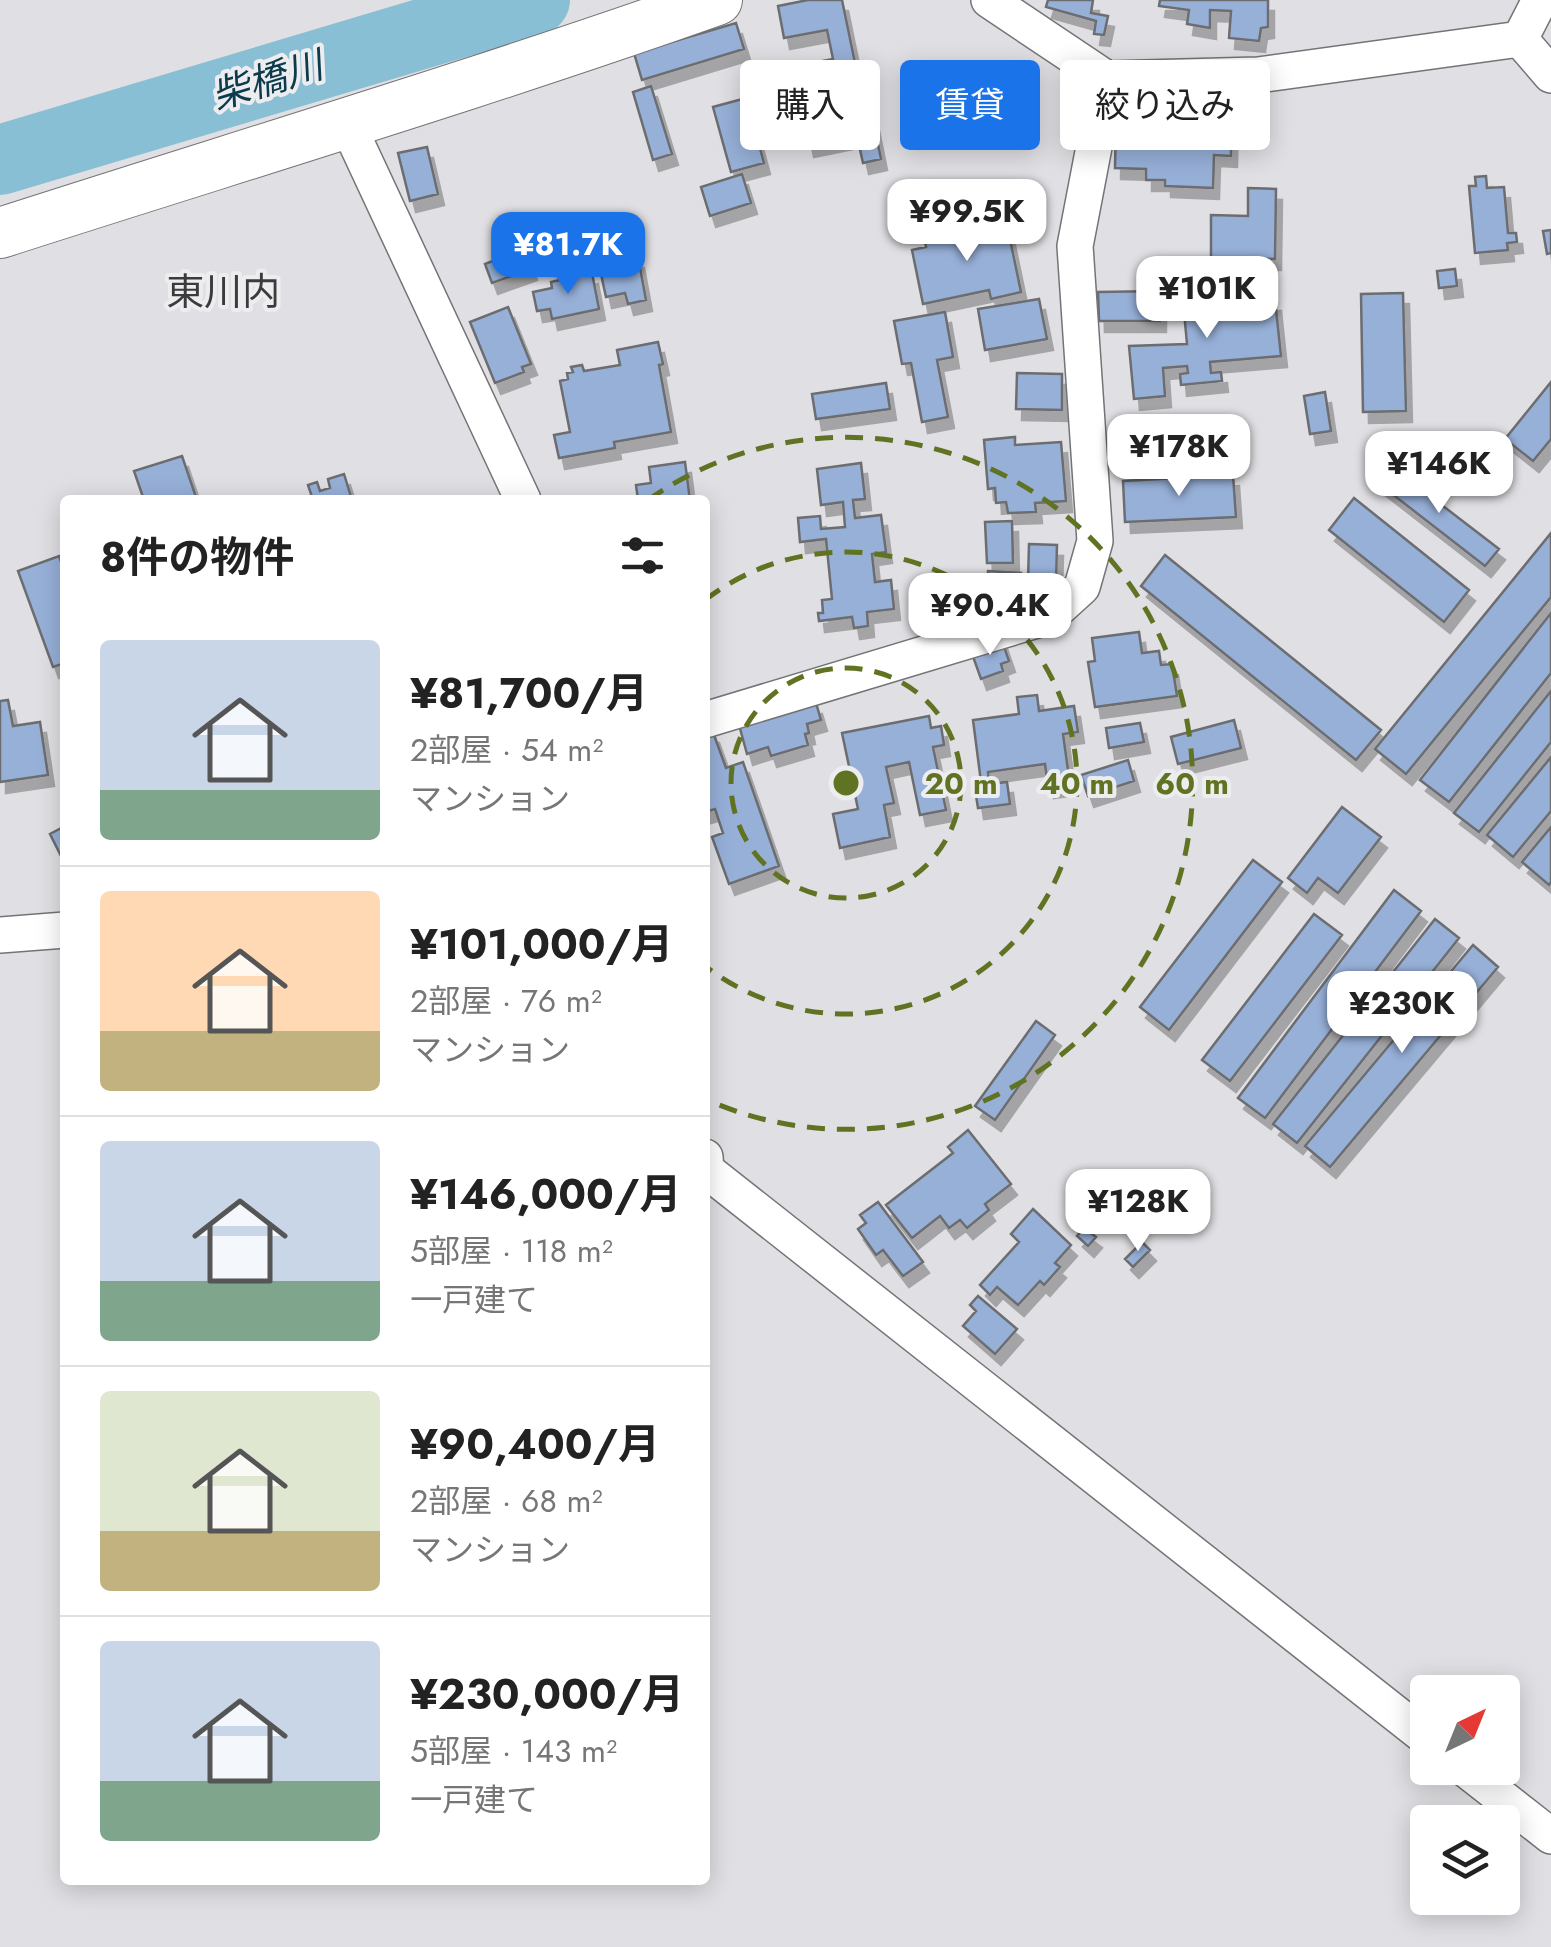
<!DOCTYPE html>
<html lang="ja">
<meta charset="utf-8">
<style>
body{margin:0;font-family:Jost,"Noto Sans JP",sans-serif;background:#f2f2f2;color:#222;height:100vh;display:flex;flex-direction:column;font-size:38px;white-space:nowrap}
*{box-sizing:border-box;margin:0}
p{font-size:32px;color:#767676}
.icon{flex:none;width:55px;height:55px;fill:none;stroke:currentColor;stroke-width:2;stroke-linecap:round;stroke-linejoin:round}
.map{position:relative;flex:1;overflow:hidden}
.drawer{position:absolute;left:60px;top:495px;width:650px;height:1390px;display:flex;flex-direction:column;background:#fff;border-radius:10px;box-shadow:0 5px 25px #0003}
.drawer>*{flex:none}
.top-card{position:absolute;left:740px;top:60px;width:660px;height:90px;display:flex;gap:20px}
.needle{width:65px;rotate:43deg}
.controls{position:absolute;left:1410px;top:1675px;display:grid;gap:20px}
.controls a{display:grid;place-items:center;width:110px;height:110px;border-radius:10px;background:#fff;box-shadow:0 5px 25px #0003;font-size:50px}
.price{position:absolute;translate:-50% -85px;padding:0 22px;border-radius:20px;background:#fff;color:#222;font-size:32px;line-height:65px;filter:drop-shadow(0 2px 5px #0008)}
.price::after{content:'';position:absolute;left:50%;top:60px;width:30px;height:22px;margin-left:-15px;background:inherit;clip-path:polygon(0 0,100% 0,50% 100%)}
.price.active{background:#1a73e8;color:#fff}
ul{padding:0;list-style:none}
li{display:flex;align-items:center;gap:30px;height:250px;padding:0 40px}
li+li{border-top:2px solid #e0e0e0}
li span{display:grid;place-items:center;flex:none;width:280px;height:200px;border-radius:10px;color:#555}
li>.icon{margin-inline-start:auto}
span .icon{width:120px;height:120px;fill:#fffc;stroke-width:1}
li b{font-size:42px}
h2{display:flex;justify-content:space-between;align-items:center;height:120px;padding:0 40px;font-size:42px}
.chip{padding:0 35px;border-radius:10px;background:#fff;box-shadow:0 5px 25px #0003;font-size:35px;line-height:90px}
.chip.active{background:#1a73e8;color:#fff}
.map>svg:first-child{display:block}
</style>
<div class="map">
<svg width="1551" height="1947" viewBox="0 0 1551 1947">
<defs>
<filter id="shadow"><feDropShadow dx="6" dy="11" stdDeviation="0" flood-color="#0004"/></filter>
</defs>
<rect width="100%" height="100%" fill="#e0dfe3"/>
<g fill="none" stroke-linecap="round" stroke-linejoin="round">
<!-- river -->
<path stroke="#89bfd4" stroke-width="70" d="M0,160L535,0"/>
</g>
<!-- building -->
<path fill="#97b0d8" stroke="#6c6d70" stroke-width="2.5" filter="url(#shadow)" d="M808,0H842L860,87L852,88L856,108L870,105L881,159L863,163L857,136L808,146L799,100L788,103L782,78L799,75L797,66L833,59L827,30L784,38L778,6Z
M1048,0H1093L1091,13L1108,16L1104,35L1094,34L1096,21L1046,7Z
M1160,0H1268V27L1261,28L1259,41L1229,38L1231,11L1210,10V28L1187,24L1189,10L1159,6Z
M736,23L744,49L642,80L634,53Z
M651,86L672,154L653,160L633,92Z
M746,98L764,163L731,172L713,107Z
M1162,104L1232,106L1231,156L1214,155L1213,188L1165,186V180H1146V169L1115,168L1116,120L1149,121L1150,116H1162Z
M427,147L438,194L410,201L398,153Z
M742,174L751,203L710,216L701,187Z
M1486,176L1487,188L1504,187L1508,233H1516L1517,242L1507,243L1508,250L1475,253L1469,186H1476L1475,177Z
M1248,188L1276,189L1275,259L1211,258V215L1248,216Z
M1006,220L1021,292L991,299L989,290L923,304L912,250L926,247L924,237Z
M1551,230V253L1547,254L1543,231Z
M523,249L531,269L492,283L485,264Z
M638,257L646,300L628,304L625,293L606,297L599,265Z
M1455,269L1457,286L1439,288L1437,271Z
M592,273L599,309L552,319L550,309L537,311L533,292L552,288L551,282Z
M1193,284L1194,292L1226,289L1228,305L1275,300L1281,356L1210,362L1211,373L1221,372L1222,381L1181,385L1180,374L1188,373L1187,366L1163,368L1165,396L1134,399L1129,346L1187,344L1183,301H1177L1176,286Z
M1160,291V321H1099L1098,292Z
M1403,293L1406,411L1363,412L1361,294Z
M1039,299L1047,339L985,350L978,309Z
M508,307L531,364L522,367L524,372L495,383L470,322Z
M945,312L953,357L937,360L948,417L922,422L911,363L902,364L894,321Z
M658,342L663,364L659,365L671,432L614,442L615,448L559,458L554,435L570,432L560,381L568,379L567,373L573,372L571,367L582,365L584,371L620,365L617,350Z
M1017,373L1062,374V410L1016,409Z
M1551,382V439L1533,461L1505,439Z
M886,383L890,409L816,419L812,394Z
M1325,392L1331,431L1310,434L1304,396Z
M1015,437V445L1061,442L1066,501L1035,503L1036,512L1008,513L1006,502L996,503L995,488L988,489L984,440Z
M182,456L197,500H135L143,497L134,471Z
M685,462L690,500H638L636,485L651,483L649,467Z
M861,463L865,499L853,500L855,518L881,515L886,552L872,554L875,582L891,580L894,609L867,612L868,626L854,628L852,617L819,621L818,613H823L822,600L832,599L826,539L800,542L798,518L820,516L821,529L845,527L843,502L821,505L817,469Z
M1391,466L1499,549L1485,566L1378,483Z
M344,474L352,500H313L308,485L317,482L320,491L330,488L328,479Z
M1233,475L1236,517L1125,522L1123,481Z
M1354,498L1469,590L1444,622L1329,530Z
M1012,521L1013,563H987L985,522Z
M1551,533V597L1406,774L1375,749Z
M1029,544L1057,545L1056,582L1028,581Z
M1165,555L1381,730L1356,760L1141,586Z
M59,556L65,573V663L53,667L18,571Z
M988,571L1021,573L1020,597L987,596Z
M1551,613V673L1449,802L1420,780Z
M1139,632L1142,653L1159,651L1161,665L1172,664L1177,696L1095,707L1088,662L1095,661L1092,638Z
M1001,638L1009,661L1001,664L1003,671L981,679L970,648Z
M1551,691V742L1479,832L1454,813Z
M1037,695L1039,711L1074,706L1078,732L1063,734L1070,784L1048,787L1045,764L988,772L989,784L1007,782L1010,804L978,808L974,783L981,782L973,720L1019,714L1017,697Z
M8,700L13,726L40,722L48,775L0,782V701Z
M816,703L821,720L807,724L809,733L805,734L808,745L771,756L768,747L747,754L738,721Z
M929,716L931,728L941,726L944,745L933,747L946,810L920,815L909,762L886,767L894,803L884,805L890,837L840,848L833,814L858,809L842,733Z
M1234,720L1241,748L1178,764L1171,737Z
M1140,723L1144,742L1109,748L1106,728Z
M713,732L726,768L743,762L779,866L729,884L712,837L723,833L715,809L705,812V734Z
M1551,757V811L1513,857L1487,835Z
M1128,760L1134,781L1088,796L1081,775Z
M1342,807L1381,837L1338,893L1318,878L1307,893L1288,878Z
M65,826V864L50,834Z
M1551,827V882L1549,885L1522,862Z
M1253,860L1282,882L1169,1030L1140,1007Z
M1394,890L1421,911L1265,1118L1238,1098Z
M1314,914L1342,935L1230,1081L1202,1060Z
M1435,919L1459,938L1297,1143L1273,1124Z
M1473,945L1498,967L1330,1167L1305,1146Z
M1036,1021L1055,1035L995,1120L975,1106Z
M968,1130L1011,1184L985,1204L989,1210L967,1228L960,1220L949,1228L940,1216L912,1238L886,1205L953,1153L948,1147Z
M878,1202L923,1262L903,1276L883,1250L876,1255L858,1229L866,1223L860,1215Z
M1033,1209L1071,1245L1055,1263L1060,1267L1044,1285L1040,1281L1018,1305L997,1287L990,1295L980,1285L1019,1242L1011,1234Z
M1084,1228L1096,1237L1088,1246L1077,1236Z
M1142,1242L1150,1250L1133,1267L1125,1259Z
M978,1296L1017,1329L995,1354L963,1326L976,1311L970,1305Z"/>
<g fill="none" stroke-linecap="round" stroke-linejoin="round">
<!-- street casing -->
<g stroke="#747477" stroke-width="38">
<path id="street" d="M1540,0L1520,39L1551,75
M1107,79L1258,75L1520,39
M346,121L523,500
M705,720L1050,616L1082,587L1095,541L1075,246L1107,79L989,0
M0,935L65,930
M705,1157L706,1170L1428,1739
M1464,1768L1551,1836"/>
</g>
<!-- secondary casing -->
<g stroke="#747477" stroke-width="52">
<path id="secondary" d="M0,233C239,156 480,84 717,0"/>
</g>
<!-- street -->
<use href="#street" stroke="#fff" stroke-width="35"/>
<!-- secondary -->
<use href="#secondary" stroke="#fff" stroke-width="50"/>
</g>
<!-- distance rings -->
<g fill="none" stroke="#607322" stroke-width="5" stroke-dasharray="18 12">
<circle cx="846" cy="783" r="115"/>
<path d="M705 600A231 231 0 1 1 705 966"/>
<path d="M648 500A346 346 0 1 1 705 1099"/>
</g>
<g text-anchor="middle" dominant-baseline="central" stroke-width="8" stroke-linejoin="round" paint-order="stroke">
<!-- water labels -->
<g font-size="38" font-style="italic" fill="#0c3c4c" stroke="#ededf0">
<text transform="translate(267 80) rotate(-17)">柴橋川</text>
</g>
<!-- neighbourhood labels -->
<g font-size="38" fill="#3b3b3c" stroke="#ededf0">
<text x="223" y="291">東川内</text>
</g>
</g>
<circle cx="846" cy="783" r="15" fill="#607322" stroke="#ededf0" stroke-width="5"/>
<g font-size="30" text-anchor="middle" font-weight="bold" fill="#607322" stroke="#ededf0" stroke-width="8" stroke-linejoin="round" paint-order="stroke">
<text x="961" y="794">20 m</text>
<text x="1077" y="794">40 m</text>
<text x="1192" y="794">60 m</text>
</g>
</svg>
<div class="controls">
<a><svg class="needle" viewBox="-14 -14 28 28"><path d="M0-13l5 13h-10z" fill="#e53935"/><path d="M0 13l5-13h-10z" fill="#767676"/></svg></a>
<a><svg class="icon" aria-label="layers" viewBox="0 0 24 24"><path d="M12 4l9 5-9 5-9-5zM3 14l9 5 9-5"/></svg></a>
</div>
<b class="price" style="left:967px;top:264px">¥99.5K</b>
<b class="price active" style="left:568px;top:297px">¥81.7K</b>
<b class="price" style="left:1207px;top:341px">¥101K</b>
<b class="price" style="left:1179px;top:499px">¥178K</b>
<b class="price" style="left:1439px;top:516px">¥146K</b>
<b class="price" style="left:990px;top:658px">¥90.4K</b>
<b class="price" style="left:1402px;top:1056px">¥230K</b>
<b class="price" style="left:1138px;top:1254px">¥128K</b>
<div class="top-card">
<a class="chip">購入</a>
<a class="chip active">賃貸</a>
<a class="chip">絞り込み</a>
</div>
<section class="drawer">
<h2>8件の物件<svg class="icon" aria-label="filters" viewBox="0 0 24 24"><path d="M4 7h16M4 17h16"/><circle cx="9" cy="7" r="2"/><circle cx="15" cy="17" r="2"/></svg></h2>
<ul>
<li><span style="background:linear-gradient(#c9d6e8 75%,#7fa58c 0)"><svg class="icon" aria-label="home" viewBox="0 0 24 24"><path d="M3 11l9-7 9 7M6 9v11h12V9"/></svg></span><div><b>¥81,700/月</b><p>2部屋 · 54 m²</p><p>マンション</p></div></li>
<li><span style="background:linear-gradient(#ffd9b3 70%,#c2b280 0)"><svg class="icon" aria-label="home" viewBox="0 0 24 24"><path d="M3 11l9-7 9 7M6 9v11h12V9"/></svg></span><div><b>¥101,000/月</b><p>2部屋 · 76 m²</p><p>マンション</p></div></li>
<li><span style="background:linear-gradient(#c9d6e8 70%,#7fa58c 0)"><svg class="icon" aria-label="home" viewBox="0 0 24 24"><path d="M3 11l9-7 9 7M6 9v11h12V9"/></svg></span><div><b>¥146,000/月</b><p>5部屋 · 118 m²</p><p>一戸建て</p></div></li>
<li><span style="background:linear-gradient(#dfe7d0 70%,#c2b280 0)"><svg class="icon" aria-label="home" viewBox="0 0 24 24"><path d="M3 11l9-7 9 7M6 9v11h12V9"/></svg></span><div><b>¥90,400/月</b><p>2部屋 · 68 m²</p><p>マンション</p></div></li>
<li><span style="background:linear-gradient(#c9d6e8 70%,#7fa58c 0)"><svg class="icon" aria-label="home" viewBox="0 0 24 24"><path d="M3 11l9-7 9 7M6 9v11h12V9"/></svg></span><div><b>¥230,000/月</b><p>5部屋 · 143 m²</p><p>一戸建て</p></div></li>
</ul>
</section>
</div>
